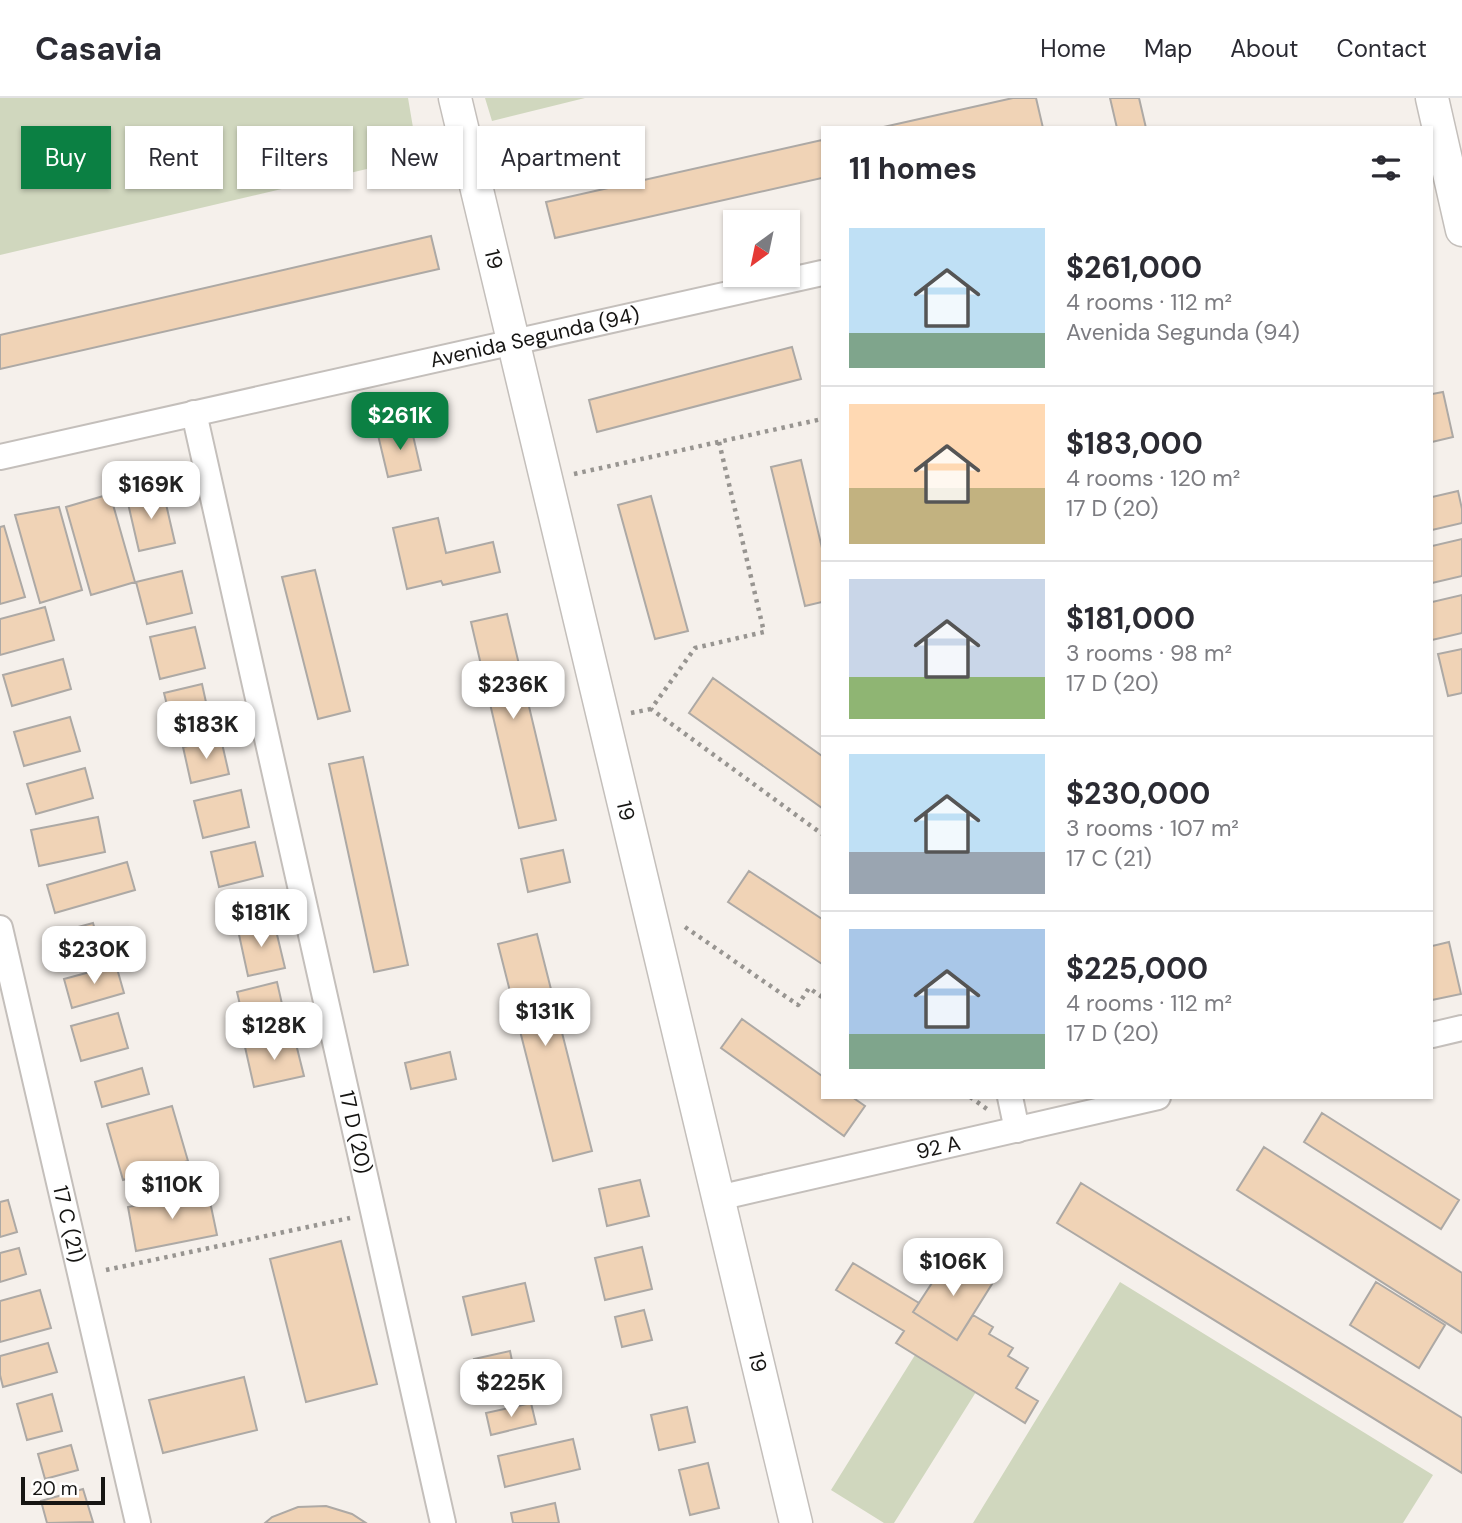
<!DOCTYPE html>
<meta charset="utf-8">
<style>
body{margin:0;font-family:"DM Sans",sans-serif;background:#f2f2f3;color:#2b2b33;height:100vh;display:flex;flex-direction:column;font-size:26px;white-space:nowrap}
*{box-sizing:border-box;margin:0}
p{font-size:23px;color:#7c7c81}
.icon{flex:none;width:38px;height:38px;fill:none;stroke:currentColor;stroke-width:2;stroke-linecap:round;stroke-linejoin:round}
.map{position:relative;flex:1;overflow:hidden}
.sheet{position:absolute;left:821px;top:28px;width:612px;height:973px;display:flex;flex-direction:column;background:#fff;border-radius:0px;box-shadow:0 2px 5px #0004}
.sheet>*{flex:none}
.banner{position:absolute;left:21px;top:28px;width:665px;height:63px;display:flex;gap:14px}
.needle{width:46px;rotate:213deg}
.controls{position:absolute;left:723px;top:112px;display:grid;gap:14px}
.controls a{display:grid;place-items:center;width:77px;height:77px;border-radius:0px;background:#fff;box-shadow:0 2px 5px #0004;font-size:35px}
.scale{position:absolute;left:21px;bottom:18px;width:84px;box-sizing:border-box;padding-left:7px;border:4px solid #161513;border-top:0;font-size:19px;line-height:24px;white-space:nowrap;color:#161513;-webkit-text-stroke:5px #fffefd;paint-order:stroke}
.price{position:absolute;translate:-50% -60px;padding:0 16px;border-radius:14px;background:#fff;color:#222;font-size:23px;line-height:46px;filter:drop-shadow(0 2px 4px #0008)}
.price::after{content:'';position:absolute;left:50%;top:42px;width:21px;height:16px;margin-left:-10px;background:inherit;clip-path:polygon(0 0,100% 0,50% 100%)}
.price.on{background:#0b8043;color:#fff}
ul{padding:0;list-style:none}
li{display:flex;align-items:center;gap:21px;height:175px;padding:0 28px}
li+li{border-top:2px solid #e1e1e2}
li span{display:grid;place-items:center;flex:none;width:196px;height:140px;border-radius:0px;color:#555}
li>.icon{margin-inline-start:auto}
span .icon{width:84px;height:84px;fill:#fffc;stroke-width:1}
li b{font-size:30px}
h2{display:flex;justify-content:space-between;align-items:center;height:84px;padding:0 28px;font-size:30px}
.chip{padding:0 24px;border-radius:0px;background:#fff;box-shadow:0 2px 5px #0004;font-size:24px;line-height:63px}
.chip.on{background:#0b8043;color:#fff}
header{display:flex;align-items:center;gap:42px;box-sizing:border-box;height:98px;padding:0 35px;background:#fff;border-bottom:2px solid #e1e1e2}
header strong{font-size:33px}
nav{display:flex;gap:38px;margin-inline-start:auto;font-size:24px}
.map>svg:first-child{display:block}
</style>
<header>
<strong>Casavia</strong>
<nav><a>Home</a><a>Map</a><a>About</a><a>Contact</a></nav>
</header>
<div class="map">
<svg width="1462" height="1425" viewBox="0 0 1462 1425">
<rect width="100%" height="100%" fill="#f5f0eb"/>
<!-- green -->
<path fill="#d0d7be" d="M0,0H408L418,59L0,157Z
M485,0H585L492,23Z
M1120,1184L1433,1377L1403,1425H973Z
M915,1257L976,1294L894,1425H884L831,1392Z"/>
<!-- building -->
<path fill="#f0d3b6" stroke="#ada9a5" stroke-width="2" d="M1013,0H1036L1043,30H879Z
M1110,0H1139L1146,30H1117Z
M822,42V80L555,140L546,104Z
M431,138L439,171L0,271V237Z
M792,249L801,281L597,334L589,302Z
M1443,294L1453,339L1432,344V296Z
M411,329L421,372L388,379L378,337Z
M801,362L822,450V504L805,508L771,369Z
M163,393L175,445L139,453L127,401Z
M1458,393L1462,411V425L1432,432V399Z
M110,396L135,484L91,497L66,409Z
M651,398L688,533L655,541L618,407Z
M59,409L82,492L40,505L15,417Z
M438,420L446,455L493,444L500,474L443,487L441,483L407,491L393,430Z
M4,428L25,499L0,506V429Z
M1462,441V478L1432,485V448Z
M315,472L350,613L318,621L282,479Z
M182,473L192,515L147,526L136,484Z
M1462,497V535L1432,542V504Z
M45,509L54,542L0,557V521Z
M507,516L556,722L519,730L471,524Z
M195,529L205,570L160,581L150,539Z
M1462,551V595L1448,598L1438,556Z
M63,561L71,591L12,608L3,577Z
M713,580L822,658V710L689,615Z
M202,586L211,627L174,636L164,595Z
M70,619L80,653L24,668L14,634Z
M221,641L229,676L191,685L183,649Z
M363,659L408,867L374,874L329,666Z
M85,670L93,700L36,716L27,686Z
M241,692L249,729L203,740L194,703Z
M98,719L105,754L39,768L31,732Z
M255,744L263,778L219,789L211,754Z
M563,752L570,784L528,794L521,761Z
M127,764L135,792L55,815L47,787Z
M749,773L822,821V866L728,804Z
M274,824L285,870L248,878L238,832Z
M93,825L101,852L63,862L56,835Z
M537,836L592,1053L553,1063L498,846Z
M1449,844L1461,896L1432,902V848Z
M116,867L124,895L72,910L64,881Z
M277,884L287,928L247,937L237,894Z
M118,915L128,950L81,963L71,928Z
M742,921L822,978V999H852L865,1008L844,1038L721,950Z
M294,938L304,978L254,989L245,949Z
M450,954L456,981L411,991L405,965Z
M142,970L149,996L102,1009L95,984Z
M172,1008L188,1063L123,1082L107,1026Z
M1322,1015L1459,1102L1441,1131L1304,1044Z
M1264,1049L1462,1175V1235L1237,1092Z
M640,1082L649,1118L607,1128L599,1091Z
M1081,1085L1462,1320V1375L1057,1125Z
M208,1094L217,1137L136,1153L128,1109Z
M8,1102L17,1134L0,1139V1104Z
M341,1143L377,1286L306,1304L270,1161Z
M642,1149L652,1191L605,1202L595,1160Z
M19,1150L26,1176L0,1184V1155Z
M949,1159L992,1186L957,1242L913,1214Z
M853,1165L919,1205L913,1214L957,1242L973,1217L993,1229L989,1236L1013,1250L1008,1258L1028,1270L1016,1290L1038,1303L1025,1325L896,1245L904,1233L836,1192Z
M1376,1184L1445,1227L1419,1270L1350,1227Z
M525,1185L534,1223L472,1237L463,1199Z
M40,1192L51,1230L0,1244V1203Z
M644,1212L652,1242L622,1249L615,1219Z
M48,1245L57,1274L3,1289L0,1277V1258Z
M510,1253L516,1282L481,1291L474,1261Z
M244,1279L257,1332L163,1355L149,1302Z
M52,1296L62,1333L27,1342L17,1306Z
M531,1305L536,1326L491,1337L486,1315Z
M687,1309L695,1344L659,1352L651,1317Z
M573,1341L580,1371L505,1389L498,1358Z
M71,1347L78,1372L45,1381L38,1356Z
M708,1365L719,1410L690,1417L679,1372Z
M83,1391L93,1424L47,1425L41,1403Z
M555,1405L559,1425H513L511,1415Z
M326,1408L352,1416L366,1425H265L272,1419L298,1409Z"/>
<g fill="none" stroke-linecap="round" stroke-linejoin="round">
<!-- minor casing -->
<g stroke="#c4bfbb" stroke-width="28">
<g id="minor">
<path id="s1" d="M194,315L443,1425"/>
<path id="s2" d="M0,359L822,175"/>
<path id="s3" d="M0,830L138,1425"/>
<path d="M1432,937L1462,930"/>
<path d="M1010,999L1017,1032"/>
<path id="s4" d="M718,1100L1158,999"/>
</g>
</g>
<!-- tertiary casing -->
<g stroke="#c4bfbb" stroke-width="35">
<g id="tertiary">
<path id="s5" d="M455,0L796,1425"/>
<path d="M1432,0L1462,132"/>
</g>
</g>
<!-- path -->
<path stroke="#989591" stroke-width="4.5" stroke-dasharray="3.5 5" stroke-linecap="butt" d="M719,344L764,534L695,550L651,611L822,736
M574,376L822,321
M631,615L651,611
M685,829L798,907L809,890L822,899
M970,999L987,1011
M106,1172L350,1120"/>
<!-- minor -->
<use href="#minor" stroke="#fff" stroke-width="24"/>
<!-- tertiary -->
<use href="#tertiary" stroke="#fff" stroke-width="32"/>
</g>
<g text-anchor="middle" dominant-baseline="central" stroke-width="5" stroke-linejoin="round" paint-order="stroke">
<!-- street labels -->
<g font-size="21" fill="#161513" stroke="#fffefd">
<text stroke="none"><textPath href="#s5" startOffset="166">19</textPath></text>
<text stroke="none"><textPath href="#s2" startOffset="548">Avenida Segunda (94)</textPath></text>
<text stroke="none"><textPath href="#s5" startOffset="733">19</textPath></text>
<text stroke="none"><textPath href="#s1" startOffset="737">17 D (20)</textPath></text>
<text stroke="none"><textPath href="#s4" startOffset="226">92 A</textPath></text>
<text stroke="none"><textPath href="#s3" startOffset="304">17 C (21)</textPath></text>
<text stroke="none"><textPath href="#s5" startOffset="1300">19</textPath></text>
</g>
</g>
</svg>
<div class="controls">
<a><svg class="needle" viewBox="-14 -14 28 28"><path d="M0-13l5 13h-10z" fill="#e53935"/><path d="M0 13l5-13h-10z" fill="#7c7c81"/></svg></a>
</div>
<div class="scale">20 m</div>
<b class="price on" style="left:400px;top:354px">$261K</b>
<b class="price" style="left:151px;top:423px">$169K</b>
<b class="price" style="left:513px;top:623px">$236K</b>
<b class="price" style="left:206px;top:663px">$183K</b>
<b class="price" style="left:261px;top:851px">$181K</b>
<b class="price" style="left:94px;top:888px">$230K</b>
<b class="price" style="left:545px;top:950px">$131K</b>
<b class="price" style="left:274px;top:964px">$128K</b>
<b class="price" style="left:172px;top:1123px">$110K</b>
<b class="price" style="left:953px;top:1200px">$106K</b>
<b class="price" style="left:511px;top:1321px">$225K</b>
<div class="banner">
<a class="chip on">Buy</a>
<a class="chip">Rent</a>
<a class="chip">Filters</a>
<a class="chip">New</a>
<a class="chip">Apartment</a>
</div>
<section class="sheet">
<h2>11 homes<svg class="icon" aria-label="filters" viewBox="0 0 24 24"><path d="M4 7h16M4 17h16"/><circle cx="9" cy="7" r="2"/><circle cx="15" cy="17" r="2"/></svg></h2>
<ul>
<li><span style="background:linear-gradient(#bfe0f5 75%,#7fa58c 0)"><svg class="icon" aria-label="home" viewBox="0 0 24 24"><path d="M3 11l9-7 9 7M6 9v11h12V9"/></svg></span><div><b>$261,000</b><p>4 rooms · 112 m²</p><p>Avenida Segunda (94)</p></div></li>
<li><span style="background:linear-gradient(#ffd9b3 60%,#c2b280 0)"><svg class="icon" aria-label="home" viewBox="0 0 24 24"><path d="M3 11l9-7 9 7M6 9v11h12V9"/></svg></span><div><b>$183,000</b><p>4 rooms · 120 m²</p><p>17 D (20)</p></div></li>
<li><span style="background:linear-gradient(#c9d6e8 70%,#8fb573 0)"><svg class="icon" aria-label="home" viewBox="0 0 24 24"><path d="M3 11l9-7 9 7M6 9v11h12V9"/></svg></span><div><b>$181,000</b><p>3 rooms · 98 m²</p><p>17 D (20)</p></div></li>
<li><span style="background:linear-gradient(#bfe0f5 70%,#9aa5b1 0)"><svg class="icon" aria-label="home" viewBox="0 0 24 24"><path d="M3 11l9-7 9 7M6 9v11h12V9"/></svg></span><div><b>$230,000</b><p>3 rooms · 107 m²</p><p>17 C (21)</p></div></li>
<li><span style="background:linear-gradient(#a9c7e8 75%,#7fa58c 0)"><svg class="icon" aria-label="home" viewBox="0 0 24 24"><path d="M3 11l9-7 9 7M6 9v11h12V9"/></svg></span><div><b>$225,000</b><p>4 rooms · 112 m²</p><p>17 D (20)</p></div></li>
</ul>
</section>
</div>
